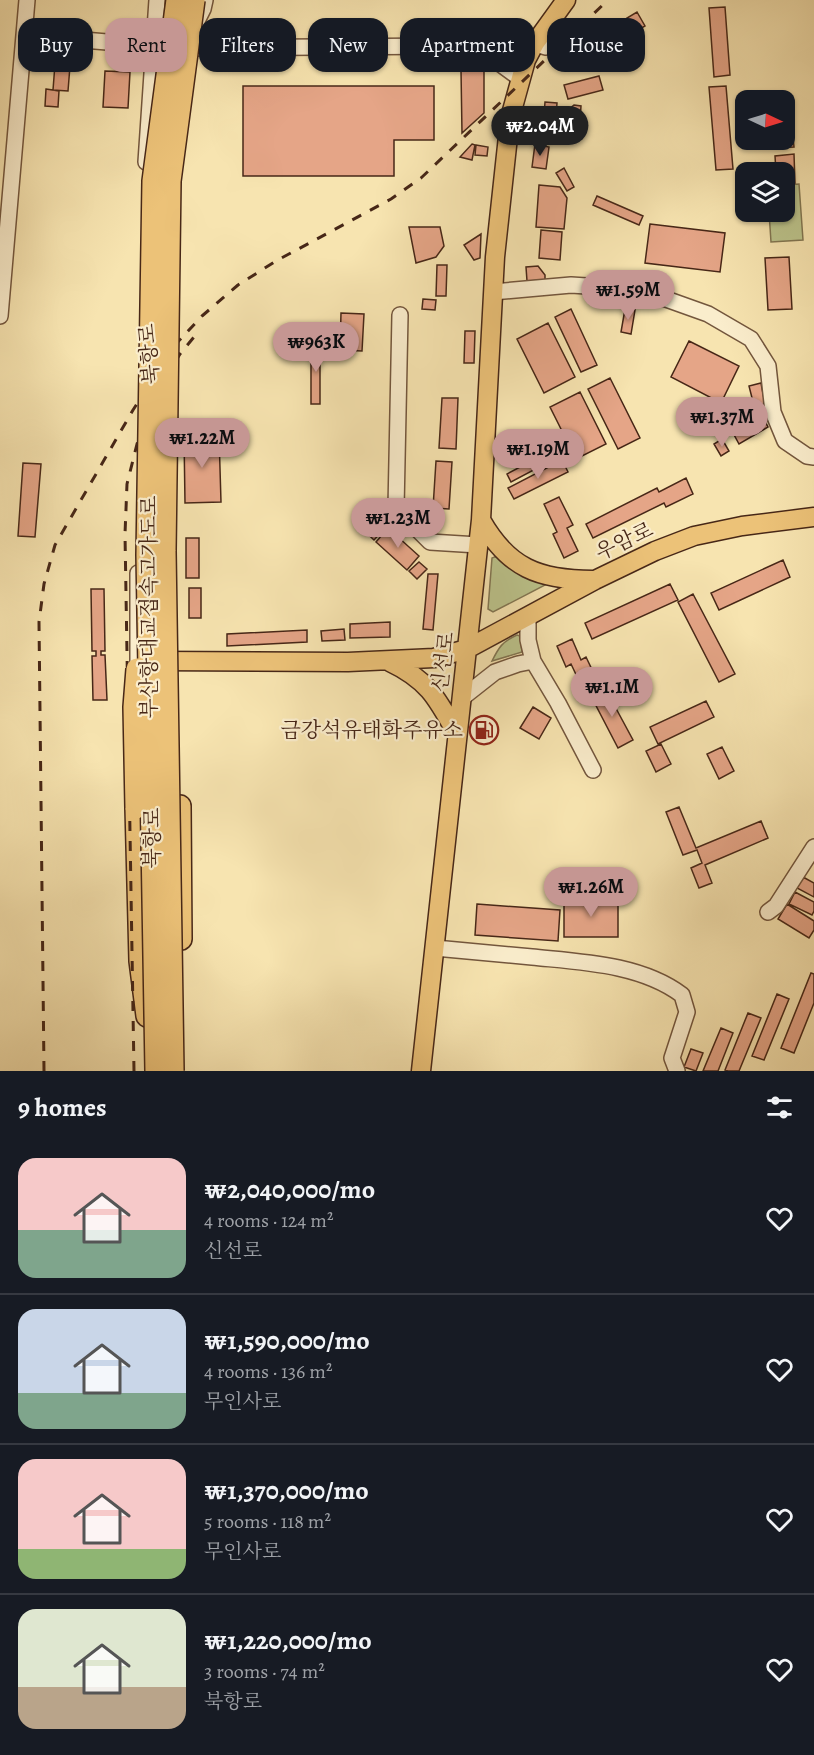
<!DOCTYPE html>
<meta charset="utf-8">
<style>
body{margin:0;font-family:Alegreya,"Noto Serif KR",serif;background:#242831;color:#f1f3f6;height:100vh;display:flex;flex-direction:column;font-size:22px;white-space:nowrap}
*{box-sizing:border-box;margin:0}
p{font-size:20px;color:#9ea1a6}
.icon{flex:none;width:33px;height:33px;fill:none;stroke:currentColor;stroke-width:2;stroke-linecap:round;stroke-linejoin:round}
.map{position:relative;height:1071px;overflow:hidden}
.side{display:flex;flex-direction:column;background:#171b24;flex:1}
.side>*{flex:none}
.hud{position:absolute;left:18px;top:18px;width:778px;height:54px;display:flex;gap:12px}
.needle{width:39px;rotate:94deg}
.tools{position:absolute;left:735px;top:90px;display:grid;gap:12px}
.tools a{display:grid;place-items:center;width:60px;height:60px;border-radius:12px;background:#171b24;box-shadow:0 2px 4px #0004;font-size:30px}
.price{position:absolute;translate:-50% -51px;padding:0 14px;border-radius:21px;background:#c59692;color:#111;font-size:20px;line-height:39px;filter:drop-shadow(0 2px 3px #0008)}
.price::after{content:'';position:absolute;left:50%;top:36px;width:18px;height:14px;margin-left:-9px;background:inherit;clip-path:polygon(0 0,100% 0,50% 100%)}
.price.active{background:#222;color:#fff}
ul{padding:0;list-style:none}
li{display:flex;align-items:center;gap:18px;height:150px;padding:0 18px}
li+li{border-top:2px solid #363941}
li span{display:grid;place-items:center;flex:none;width:168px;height:120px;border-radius:18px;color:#555}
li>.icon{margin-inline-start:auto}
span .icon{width:72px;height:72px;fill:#fffc;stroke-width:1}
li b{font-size:26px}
h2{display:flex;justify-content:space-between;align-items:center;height:72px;padding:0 18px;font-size:26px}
.tag{padding:0 21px;border-radius:18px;background:#171b24;box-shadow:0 2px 4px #0004;font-size:21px;line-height:54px}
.tag.active{background:#c59692;color:#111}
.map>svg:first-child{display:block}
</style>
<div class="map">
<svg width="814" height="1071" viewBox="0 0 814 1071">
<rect width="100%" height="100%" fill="#f7e4b0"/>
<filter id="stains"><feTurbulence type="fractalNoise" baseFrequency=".00333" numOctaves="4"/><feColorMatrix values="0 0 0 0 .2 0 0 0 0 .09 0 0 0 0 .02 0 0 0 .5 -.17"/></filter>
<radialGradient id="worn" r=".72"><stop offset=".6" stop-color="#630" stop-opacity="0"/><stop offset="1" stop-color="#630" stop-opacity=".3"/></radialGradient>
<!-- green -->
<path fill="#bcc48c" stroke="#827652" stroke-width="1.5" d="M799,184L803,240L771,242L769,212H784L785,185Z
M497,556L547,584L493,612L488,609L492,558Z
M517,635L520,636L522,652L492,661C499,647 502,642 517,635Z"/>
<!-- building -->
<path fill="#e5a587" stroke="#472717" stroke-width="1.5" d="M725,7L730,75L714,77L709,8Z
M637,12L645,26L635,32L627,18Z
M55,64L70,66L68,91L53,90Z
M461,70H484V113L462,133Z
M105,71L130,72L128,108L103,107Z
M599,76L603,90L568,99L564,85Z
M243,86H434V140H394V176H243Z
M726,86L733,169L716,170L709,87Z
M46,89L59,91L58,107L45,106Z
M545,102L557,103L555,130L543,129Z
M574,105L581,106L579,136L565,135L568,110Z
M784,127H792L794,147L774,148V140H784Z
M472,144L475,145L472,160L460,157Z
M535,144L549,147L546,169L532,167Z
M476,145L488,147L487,156L475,155Z
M794,154L795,183L784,184V172H776L775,156Z
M564,168L574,187L567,191L556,173Z
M539,185L560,187L567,198L564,229L536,227Z
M597,196L643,216L639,225L593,205Z
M650,224L725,233L720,272L645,263Z
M409,227H440L444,246L436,257L416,263Z
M541,230L562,232L560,260L539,258Z
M481,234L480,258L474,260L464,245Z
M789,257L792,309L768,310L765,258Z
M437,265H447L446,296H436Z
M538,266L545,275V280L527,281L526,267Z
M423,299L436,300L435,310L422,309Z
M571,309L597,365L581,372L555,317Z
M625,309L635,310L631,334L621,332Z
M341,313L364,314L362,351L340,350Z
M548,323L575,377L544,393L517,339Z
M465,331H475L474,363H464Z
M689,341L739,366L721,403L671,377Z
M311,343H320V404H311Z
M610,378L640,438L618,449L588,389Z
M761,383L765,404L754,406L749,386Z
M580,392L606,444L576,459L550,407Z
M442,398H458L456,449L439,448Z
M761,414L768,427L739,444L732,431Z
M219,435L221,502L185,503L184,436Z
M553,435L557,443L512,467L508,459Z
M722,439L729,451L721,456L714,444Z
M558,447L562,455L511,482L507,474Z
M562,460L568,472L514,499L508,488Z
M436,461L452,462L449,509L433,508Z
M23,463L41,464L35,537L18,536Z
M686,478L693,494L666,507L664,503L593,538L586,524L657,488L659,492Z
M559,497L573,525L567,528L578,551L564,558L553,534L557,532L544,504Z
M370,509L387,526L374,540L356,523Z
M388,528L419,556L407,570L376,542Z
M186,538H199V578H186Z
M783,560L790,577L719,610L711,593Z
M419,562L427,569L417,579L409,571Z
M428,574H438L433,630L423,629Z
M670,584L678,600L592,639L585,623Z
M189,588H201V618H189Z
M91,589H104L105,651H101V655H105L107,700H93L92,656H96V651H92Z
M693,594L735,674L719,682L678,602Z
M390,622V637L350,638V624Z
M344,629L345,640L322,641L321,631Z
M307,630V642L227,646V634Z
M572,639L581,660L586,657L596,678L581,685L571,664L566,667L557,646Z
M605,688L633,740L618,748L591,696Z
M706,701L714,717L658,744L650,727Z
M533,707L551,718L539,739L520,728Z
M661,744L671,764L656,772L646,751Z
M722,747L734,771L719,779L707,754Z
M679,807L696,848L761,821L768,838L705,865L712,883L699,888L691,868L702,863L697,850L683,855L666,812Z
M803,877L814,883V897L797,888Z
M795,892L814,902V911L812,915L789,904Z
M564,898H618V937H564Z
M477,904L560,910L558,941L475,935Z
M787,904L814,921V930L809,938L778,919Z
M811,973L814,974V1003L794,1053L781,1048Z
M777,994L789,999L764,1060L752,1056Z
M748,1013L761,1018L739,1071H728L725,1070Z
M721,1028L733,1033L718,1071H703Z
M691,1049L703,1053L696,1071L684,1067Z"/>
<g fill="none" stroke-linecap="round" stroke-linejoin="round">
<!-- minor casing -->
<g stroke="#73563d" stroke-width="18">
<path id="minor" d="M194,27L203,9L205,0
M25,35L177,48L446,46L472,49L521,40L546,47
M472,49L499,63L521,79
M146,162L157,0
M493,292L571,285L618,288L666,299L708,314L751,339L768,366L773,412L785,441L807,456L814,457
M400,315L396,508L430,542L478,545
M0,316L27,0
M138,573V677
M528,617V640L533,661L558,703L593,770
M462,698L495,672L518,664L533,661
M768,912L776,906L814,847
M435,948C467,951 499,954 532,957C581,962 641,964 682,995L687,1012L672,1058L677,1071"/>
</g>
<!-- major casing -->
<g stroke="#472717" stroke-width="21">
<path id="major" d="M481,520C508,568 539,580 593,580
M154,661L348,662L434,658L467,649L595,580L655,551L694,536L742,526L814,517
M390,662C428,680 437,698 457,734
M421,1071L481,520L495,257L510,118L526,60L535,43L566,0"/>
</g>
<!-- highway casing -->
<g stroke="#472717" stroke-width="24">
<path id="highway" d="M180,806L181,939
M136,808L140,961L147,1016"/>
</g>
<!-- minor -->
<use href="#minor" stroke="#faedcc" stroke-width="15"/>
<!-- major -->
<use href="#major" stroke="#ecc278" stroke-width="18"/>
<!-- highway -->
<use href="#highway" stroke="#ecc278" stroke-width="21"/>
<!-- rail -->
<path stroke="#472717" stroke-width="3" stroke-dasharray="10 10" stroke-linecap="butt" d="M44,1071L39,622L44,584L55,545L133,410L175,345L202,316L238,285L276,261L391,199L421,178L608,0
M134,1071L125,534L127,484L137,444L152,400L180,354L199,331"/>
<!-- highway-bridge casing -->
<g stroke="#472717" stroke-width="24" stroke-linecap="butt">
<path id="highway-bridge" d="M136,808L134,707L137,669
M156,1071L147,555L153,181L177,0
M173,1071L165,551L170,181L194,0"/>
</g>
<!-- highway-bridge -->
<use href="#highway-bridge" stroke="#ecc278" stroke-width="21"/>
</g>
<!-- icons -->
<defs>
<g id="fuel-ring" transform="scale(1.5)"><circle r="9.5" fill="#faedcc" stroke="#8f2418" stroke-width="1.5"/><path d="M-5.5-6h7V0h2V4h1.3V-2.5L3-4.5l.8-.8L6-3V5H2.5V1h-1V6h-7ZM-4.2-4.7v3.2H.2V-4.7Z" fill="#8f2418"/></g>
</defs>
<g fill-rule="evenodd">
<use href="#fuel-ring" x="484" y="730"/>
</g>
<g text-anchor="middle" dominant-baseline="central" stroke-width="4.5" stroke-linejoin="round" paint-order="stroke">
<!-- street labels -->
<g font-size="21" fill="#472717" stroke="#faedcc">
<text transform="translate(149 354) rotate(-95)">북항로</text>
<text transform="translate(624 541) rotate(-25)">우암로</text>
<text transform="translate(149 607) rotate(-90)">부산항대교접속고가도로</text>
<text transform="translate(443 662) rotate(-83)">신선로</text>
<text transform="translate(152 838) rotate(-90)">북항로</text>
</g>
<!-- poi labels -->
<g font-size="21" fill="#472717" stroke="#faedcc" text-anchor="end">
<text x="463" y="730">금강석유태화주유소</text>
</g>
</g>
<rect width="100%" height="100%" filter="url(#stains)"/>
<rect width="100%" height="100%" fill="url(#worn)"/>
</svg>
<div class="tools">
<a><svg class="needle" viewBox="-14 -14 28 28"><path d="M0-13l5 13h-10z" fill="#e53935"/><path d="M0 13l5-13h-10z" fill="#9ea1a6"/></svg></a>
<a><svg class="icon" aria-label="layers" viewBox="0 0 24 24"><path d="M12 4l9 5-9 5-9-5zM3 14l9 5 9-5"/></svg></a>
</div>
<b class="price active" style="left:540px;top:157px">₩2.04M</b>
<b class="price" style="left:628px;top:321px">₩1.59M</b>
<b class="price" style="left:316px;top:373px">₩963K</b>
<b class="price" style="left:722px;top:448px">₩1.37M</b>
<b class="price" style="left:202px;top:469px">₩1.22M</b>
<b class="price" style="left:538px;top:480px">₩1.19M</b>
<b class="price" style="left:398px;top:549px">₩1.23M</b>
<b class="price" style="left:612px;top:718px">₩1.1M</b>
<b class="price" style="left:591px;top:918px">₩1.26M</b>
<div class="hud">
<a class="tag">Buy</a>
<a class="tag active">Rent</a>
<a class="tag">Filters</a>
<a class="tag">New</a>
<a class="tag">Apartment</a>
<a class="tag">House</a>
</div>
</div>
<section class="side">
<h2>9 homes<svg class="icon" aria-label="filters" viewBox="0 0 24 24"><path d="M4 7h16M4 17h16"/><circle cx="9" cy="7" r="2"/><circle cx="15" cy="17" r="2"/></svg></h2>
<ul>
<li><span style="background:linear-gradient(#f6c9c9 60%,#7fa58c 0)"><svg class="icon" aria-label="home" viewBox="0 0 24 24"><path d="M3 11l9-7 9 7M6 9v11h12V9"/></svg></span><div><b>₩2,040,000/mo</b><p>4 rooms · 124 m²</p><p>신선로</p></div><svg class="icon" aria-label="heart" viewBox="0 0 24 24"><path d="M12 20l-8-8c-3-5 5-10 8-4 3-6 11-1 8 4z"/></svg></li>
<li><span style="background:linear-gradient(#c9d6e8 70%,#7fa58c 0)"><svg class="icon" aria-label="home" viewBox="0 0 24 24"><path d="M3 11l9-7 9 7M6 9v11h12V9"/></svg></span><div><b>₩1,590,000/mo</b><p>4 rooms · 136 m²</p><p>무인사로</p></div><svg class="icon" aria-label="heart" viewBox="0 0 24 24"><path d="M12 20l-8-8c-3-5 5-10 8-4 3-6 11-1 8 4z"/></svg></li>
<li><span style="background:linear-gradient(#f6c9c9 75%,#8fb573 0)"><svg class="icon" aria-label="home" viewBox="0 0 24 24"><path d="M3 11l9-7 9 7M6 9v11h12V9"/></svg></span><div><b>₩1,370,000/mo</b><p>5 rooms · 118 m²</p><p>무인사로</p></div><svg class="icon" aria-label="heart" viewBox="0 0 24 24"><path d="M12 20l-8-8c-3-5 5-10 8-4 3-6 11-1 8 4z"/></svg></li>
<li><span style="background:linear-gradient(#dfe7d0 65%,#b9a48a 0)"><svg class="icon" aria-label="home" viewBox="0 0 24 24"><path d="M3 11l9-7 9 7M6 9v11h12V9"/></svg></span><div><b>₩1,220,000/mo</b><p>3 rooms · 74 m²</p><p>북항로</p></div><svg class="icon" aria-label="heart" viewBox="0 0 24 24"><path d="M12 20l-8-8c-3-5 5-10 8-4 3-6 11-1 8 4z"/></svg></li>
</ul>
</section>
